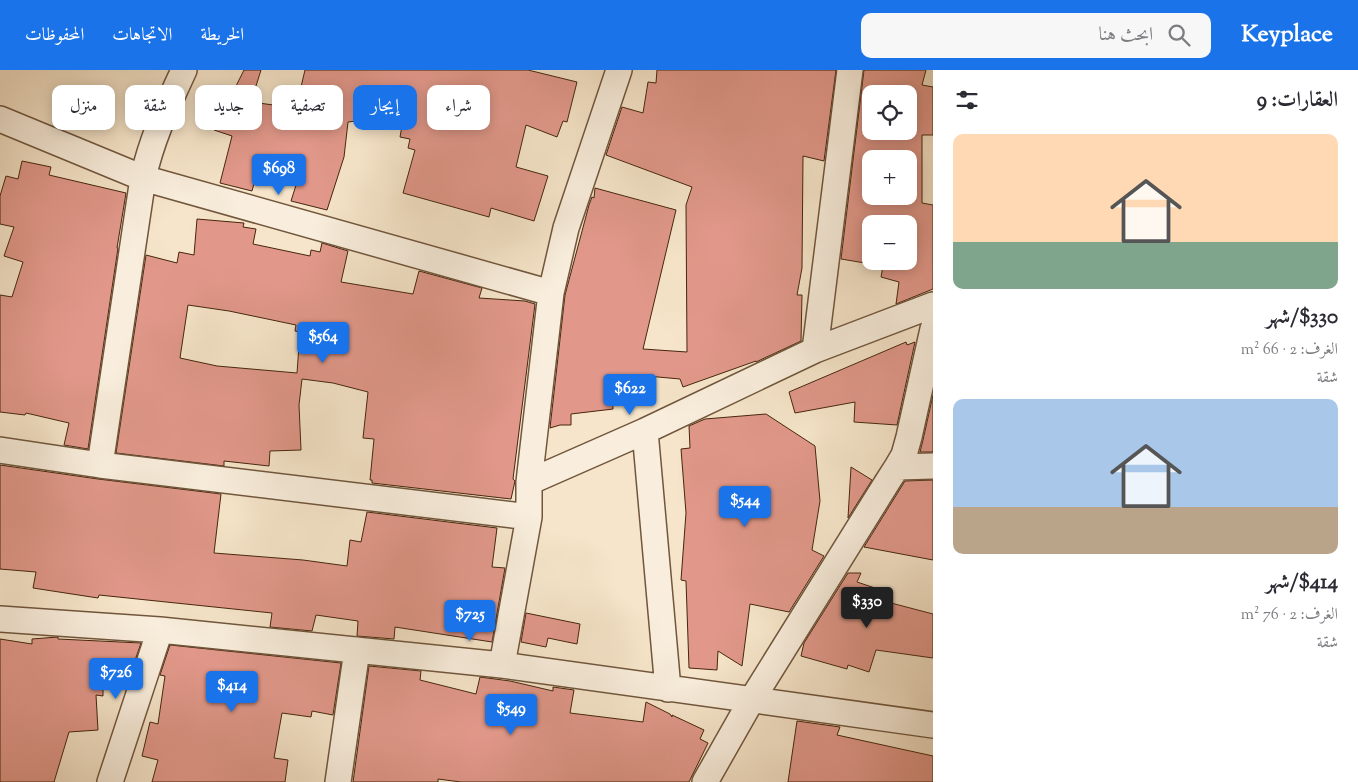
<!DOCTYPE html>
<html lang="ar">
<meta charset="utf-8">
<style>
body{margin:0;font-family:"Sorts Mill Goudy",Amiri,serif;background:#f7f7f7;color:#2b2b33;direction:rtl;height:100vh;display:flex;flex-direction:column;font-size:19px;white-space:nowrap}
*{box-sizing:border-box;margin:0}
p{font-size:16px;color:#7c7c81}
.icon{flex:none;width:28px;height:28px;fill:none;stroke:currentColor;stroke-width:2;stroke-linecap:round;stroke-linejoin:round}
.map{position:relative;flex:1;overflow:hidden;direction:ltr}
.sheet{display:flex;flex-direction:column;background:#fff;width:425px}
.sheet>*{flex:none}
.guide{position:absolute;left:15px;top:15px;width:475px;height:45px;direction:rtl;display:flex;gap:10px}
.tools{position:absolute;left:862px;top:15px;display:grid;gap:10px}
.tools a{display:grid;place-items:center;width:55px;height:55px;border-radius:10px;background:#fff;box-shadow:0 2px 12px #0003;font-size:25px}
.price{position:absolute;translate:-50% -42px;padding:0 11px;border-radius:5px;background:#1a73e8;color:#fff;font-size:16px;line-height:32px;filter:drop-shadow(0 1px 2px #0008)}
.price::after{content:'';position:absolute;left:50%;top:30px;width:15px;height:11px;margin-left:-8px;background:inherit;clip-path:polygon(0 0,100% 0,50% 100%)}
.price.selected{background:#222;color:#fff}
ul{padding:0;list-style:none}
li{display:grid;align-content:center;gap:10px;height:265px;padding:0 20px}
li span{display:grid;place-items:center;height:155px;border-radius:10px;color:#555}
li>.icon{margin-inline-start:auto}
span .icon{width:90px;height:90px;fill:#fffc;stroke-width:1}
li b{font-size:21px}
h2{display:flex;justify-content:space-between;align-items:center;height:60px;padding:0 20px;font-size:21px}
.tag{padding:0 18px;border-radius:10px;background:#fff;box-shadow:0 2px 12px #0003;font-size:18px;line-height:45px}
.tag.selected{background:#1a73e8;color:#fff}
header{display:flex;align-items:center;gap:30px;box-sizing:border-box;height:70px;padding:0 25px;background:#1a73e8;color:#fff}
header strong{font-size:24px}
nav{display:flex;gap:28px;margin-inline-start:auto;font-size:18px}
.search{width:350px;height:45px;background:#f7f7f7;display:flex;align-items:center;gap:12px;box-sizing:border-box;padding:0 18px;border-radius:10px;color:#7c7c81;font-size:19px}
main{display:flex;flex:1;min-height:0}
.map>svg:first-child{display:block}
</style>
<header>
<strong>Keyplace</strong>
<div class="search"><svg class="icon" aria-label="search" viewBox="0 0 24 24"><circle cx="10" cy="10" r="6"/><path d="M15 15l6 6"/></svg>ابحث هنا</div>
<nav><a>الخريطة</a><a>الاتجاهات</a><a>المحفوظات</a></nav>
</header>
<main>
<section class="sheet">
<h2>العقارات: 9<svg class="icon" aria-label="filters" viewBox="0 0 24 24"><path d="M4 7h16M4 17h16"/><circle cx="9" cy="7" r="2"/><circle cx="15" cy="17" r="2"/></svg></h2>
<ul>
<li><span style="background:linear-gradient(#ffd9b3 70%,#7fa58c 0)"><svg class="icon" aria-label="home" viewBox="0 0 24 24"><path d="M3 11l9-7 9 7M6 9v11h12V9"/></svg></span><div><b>$330/شهر</b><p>الغرف: 2 · 66 m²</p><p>شقة</p></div></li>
<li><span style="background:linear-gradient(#a9c7e8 70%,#b9a48a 0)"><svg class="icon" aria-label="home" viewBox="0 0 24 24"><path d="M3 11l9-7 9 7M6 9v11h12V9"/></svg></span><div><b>$414/شهر</b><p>الغرف: 2 · 76 m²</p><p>شقة</p></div></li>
</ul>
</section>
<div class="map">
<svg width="933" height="712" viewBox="0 0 933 712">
<rect width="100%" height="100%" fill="#f6e5ca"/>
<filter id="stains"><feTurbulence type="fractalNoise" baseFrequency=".004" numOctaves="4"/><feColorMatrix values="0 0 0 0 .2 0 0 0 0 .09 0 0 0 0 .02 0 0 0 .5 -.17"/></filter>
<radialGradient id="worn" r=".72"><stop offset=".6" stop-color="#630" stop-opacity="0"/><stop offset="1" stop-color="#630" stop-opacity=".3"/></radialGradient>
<!-- building -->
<path fill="#e1988a" stroke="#45260c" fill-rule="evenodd" d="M244,0H261L251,32L296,38L305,0H528L577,12L567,52L563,51L557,67L526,55L516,97L548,106L534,151L491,138L489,147L403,123L415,80L408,78L410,69L400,67L402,56L374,49L348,52L344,87L327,140L291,131L297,112L258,99L252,121L220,113L232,66L214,60Z
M657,0H836L824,91L803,86L802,198L797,225H802L801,271L756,292V291L683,317L680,309L647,306V312L620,311L619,323L612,322L613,339L571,344V355H560L550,358L565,225L589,135L592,127L594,128L595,118L676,140L643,279L687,282L686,135L692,117L606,85L622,37L643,43L648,12L656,13Z
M864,0H926L922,15L933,17V65H922V133L933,135V219L896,234L899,212L881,207L883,196L841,189ZM871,24H909V61H871ZM871,89H909V126H871ZM871,154H909V191H871Z
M22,91L51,97L49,105L126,123L117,178H118L88,379L64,375L69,353L26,343L25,345L0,342V225L12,227L23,192L4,186L14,157L0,154V126L6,106L18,109Z
M197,149L244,153L243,157L256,159L253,174L310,186L311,180L320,182L322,173L348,181L341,212L413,224L419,201L482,218L479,228L525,231L535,234L513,409L515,411L511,429L372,413V410H370L374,369L363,368L368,322L333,313L302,309L299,335L301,380L270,381L269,396L224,391V396L116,383L146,185L177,193L179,182L194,185ZM188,235L229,241L296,255L295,261L300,262L297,303L217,296L180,288Z
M906,272L907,275L915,272L897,355L854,352L855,332L795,343L789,322Z
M933,325V382H920L923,370Z
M766,344L815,376L820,431L812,480L824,486L789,542L750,534L742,596L718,581L717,600L689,598L686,511L681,510L686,443L681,379L690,378L689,356L705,349Z
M0,395L98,409L221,424L214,483L303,490L347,496L350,470L361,472L367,442L497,458L492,497L505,498L492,572L395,557L394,569L357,566L358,551L316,545L312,561L270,557L272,543L99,525L98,528L33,518L36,502L0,499Z
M851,397L872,410L848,448Z
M933,410V490L864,477L905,411Z
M848,503H861L857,512L875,518L872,528L933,544V588L876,580L869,602L848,595L847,599L801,586L804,573Z
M526,543L580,554L577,574L548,568L546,577L521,572Z
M58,567V569L141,573L132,599L108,594V604H103V626L96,625L98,660L69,662L54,712H0V569L32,574V569Z
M170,575L341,593L333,645L312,641L311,647L282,643L274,688L288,690L285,712H152L158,690L142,686L150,652L158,654L165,606L160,605Z
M369,596L421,601L420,610L476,624L480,607L510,611L553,621V617L574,620L570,643L643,652L646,632L670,644L672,647V645L704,660L700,669L708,673L689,712H461L438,709V712H353Z
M797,651L840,657L837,665L933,686V712H788Z"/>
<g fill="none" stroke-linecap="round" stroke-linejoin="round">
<!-- minor casing -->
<g stroke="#71563c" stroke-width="28">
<path id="minor" d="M184,0C167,37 152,68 143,108L100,395L529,447
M0,49L143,108L551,223
M815,280L850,0
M645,361L668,619
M0,380L100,395
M897,397L904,385L909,367L933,259
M529,412L551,223L566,158L619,0
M0,549L160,560L502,595L933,655
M502,595L529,447V412L645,361L815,280L933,235
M110,712L160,560
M338,712L357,580
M705,712L751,631L888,411L897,397L933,396"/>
</g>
<!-- minor -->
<use href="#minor" stroke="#f9eedd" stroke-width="25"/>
</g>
<rect width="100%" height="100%" filter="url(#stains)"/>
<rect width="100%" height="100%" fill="url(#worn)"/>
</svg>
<div class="tools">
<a><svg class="icon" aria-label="locate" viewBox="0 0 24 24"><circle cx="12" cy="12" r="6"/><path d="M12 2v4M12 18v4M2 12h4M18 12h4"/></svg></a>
<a>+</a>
<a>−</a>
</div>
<b class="price" style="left:279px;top:126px">$698</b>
<b class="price" style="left:323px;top:294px">$564</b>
<b class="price" style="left:630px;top:346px">$622</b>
<b class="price" style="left:745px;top:458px">$544</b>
<b class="price selected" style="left:867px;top:559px">$330</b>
<b class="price" style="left:470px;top:572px">$725</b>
<b class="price" style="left:116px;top:630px">$726</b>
<b class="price" style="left:232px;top:643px">$414</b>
<b class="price" style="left:511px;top:666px">$549</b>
<div class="guide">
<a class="tag">شراء</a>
<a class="tag selected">إيجار</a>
<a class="tag">تصفية</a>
<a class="tag">جديد</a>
<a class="tag">شقة</a>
<a class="tag">منزل</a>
</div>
</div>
</main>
